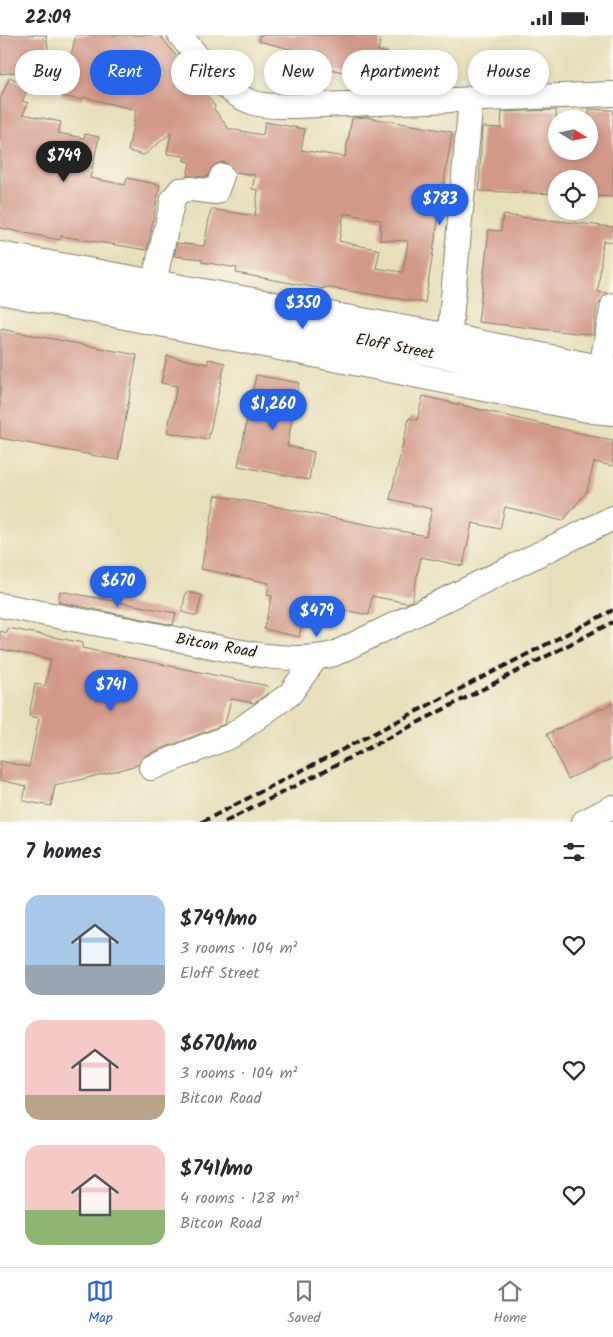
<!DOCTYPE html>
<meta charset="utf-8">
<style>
body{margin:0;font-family:Kalam,sans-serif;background:#f7f7f7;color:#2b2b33;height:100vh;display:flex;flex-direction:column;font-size:19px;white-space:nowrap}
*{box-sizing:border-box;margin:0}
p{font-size:16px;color:#7c7c81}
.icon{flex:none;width:28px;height:28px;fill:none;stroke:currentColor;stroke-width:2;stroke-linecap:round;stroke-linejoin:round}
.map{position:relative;height:787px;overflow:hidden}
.side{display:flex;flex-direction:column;background:#fff;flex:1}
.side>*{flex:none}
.guide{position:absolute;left:15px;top:15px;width:584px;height:45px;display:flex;gap:10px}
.needle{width:32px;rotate:100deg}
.fabs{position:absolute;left:548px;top:75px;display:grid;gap:10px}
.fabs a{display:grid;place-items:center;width:50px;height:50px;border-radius:50%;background:#fff;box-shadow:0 2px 8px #0003;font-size:25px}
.price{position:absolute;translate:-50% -42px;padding:0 11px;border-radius:18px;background:#2563eb;color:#fff;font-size:16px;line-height:32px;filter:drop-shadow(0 1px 2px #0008)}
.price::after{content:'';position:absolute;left:50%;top:30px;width:15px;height:11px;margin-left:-8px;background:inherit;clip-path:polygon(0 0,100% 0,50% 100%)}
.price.active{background:#222;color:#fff}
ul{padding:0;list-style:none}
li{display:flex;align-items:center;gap:15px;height:125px;padding:0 25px}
li span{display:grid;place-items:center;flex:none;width:140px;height:100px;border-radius:15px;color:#555}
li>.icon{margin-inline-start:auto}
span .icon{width:60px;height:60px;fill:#fffc;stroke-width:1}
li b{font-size:21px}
h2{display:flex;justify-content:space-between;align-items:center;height:60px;padding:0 25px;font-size:21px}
.chip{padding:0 18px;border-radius:22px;background:#fff;box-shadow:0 2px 8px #0003;font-size:18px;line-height:45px}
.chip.active{background:#2563eb;color:#fff}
.status{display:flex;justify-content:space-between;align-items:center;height:35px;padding:0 25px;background:#fff;direction:ltr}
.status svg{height:14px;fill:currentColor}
.dock{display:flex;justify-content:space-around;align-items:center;height:70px;border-top:1px solid #e1e1e2;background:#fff;font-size:14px;color:#7c7c81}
.dock a{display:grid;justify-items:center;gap:2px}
.dock .active{color:#2563eb}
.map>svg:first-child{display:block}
</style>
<div class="status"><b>22:09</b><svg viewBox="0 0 49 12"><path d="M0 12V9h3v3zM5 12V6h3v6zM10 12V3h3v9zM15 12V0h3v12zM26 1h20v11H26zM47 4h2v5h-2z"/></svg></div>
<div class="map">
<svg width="613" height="787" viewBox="0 0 613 787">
<rect width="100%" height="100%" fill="#fbf7ec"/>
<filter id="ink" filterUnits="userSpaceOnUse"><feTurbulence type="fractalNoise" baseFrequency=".02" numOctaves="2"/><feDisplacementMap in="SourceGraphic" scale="10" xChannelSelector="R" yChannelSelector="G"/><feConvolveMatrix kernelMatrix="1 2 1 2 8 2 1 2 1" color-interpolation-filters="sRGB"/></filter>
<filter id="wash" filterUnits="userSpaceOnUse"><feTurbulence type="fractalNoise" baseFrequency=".0096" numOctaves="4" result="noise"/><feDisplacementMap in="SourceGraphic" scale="20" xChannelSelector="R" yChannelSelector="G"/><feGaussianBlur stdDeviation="1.12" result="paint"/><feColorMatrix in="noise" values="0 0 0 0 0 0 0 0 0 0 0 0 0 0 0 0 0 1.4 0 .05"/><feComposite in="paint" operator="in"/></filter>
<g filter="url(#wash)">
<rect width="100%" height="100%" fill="#e7dfba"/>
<g id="blocks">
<!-- building -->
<path fill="#d29989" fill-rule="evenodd" d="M0,0H46L49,19L43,34L0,39Z
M76,0H160L215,71L214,74L229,94L263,100L265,87L305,94L301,115L345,122L352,83L366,82L452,97L425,268L324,252V254L236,238L237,233L202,227V224L174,221L177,208L204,211L211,174L255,181L258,155L252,154L255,140L235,137L227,128L220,127L213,131L207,142L187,141L190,127L184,126V121L167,119L171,98L144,120L128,116L136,75L83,62L82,65L61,61ZM344,178L381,185L380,205L408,206L403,237L376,233L380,215L339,206Z
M259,0H381L378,16L388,18L386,36L374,34L372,43L311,30L313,20L259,6Z
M10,42L29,52L22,66L28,68L23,79L61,87L58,98L84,103L85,99L99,102L90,143L125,150L127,143L160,150L147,215L61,201L60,205L0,193V64Z
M589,74L613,75V162L589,161V144H556V159L479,156L482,92L501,93L502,77L556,75V116H589Z
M503,180L613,192V207L603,206L598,257L607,258L597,271L593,300L478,287L489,195L501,196Z
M0,294L137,320L118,425L0,403Z
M167,321L208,329V324L225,328L208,405L167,397L177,351L161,348Z
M256,340L299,348L287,411L314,417L309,445L238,431Z
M423,361L613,406V431L594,427L587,456L563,486L505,472L500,494L472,488L463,531L421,522L412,566L407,568L372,561L369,580L306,568L299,602L264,594L272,561L267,560L269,548L201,534L216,460L426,501L432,474L390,464L409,383L417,385Z
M60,556L176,578L173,590L58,567Z
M186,557L202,560L197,581L182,577Z
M8,593L83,608L82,613L268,651L267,659L254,668L231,664L225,689L146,720L138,730L55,751L51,771L23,766L26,751L0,745V726L29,732L39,683L29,681L35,649L45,651L51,624L0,614V596L7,598Z
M613,668V723L568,744L547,699Z"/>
</g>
</g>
<g filter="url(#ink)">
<use href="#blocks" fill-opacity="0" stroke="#827e6b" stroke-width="1"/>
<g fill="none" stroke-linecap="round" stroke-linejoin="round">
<!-- minor casing -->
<g stroke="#827e6b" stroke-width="26">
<path id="minor" d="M180,0C200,24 223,58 254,68C266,72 281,71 293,71L613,59
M0,219L450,301L613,335
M0,236L448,322L613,358
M154,247L173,164L180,155L191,154L216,157L222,141
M0,257L593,376L613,378
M448,318L471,63
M601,332L613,270
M0,570C59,581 117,593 176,604C225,613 285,631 334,619L613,483
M151,733L231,701L290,659L315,624
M584,787L613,772"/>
</g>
<!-- minor -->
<use href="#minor" stroke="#fff" stroke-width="24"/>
<!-- rail -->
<path stroke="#1c1c1c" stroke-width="4" stroke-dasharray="8 4" stroke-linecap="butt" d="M202,787L613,575
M225,787L613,587"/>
</g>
</g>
<g text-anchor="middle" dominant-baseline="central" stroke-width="4" stroke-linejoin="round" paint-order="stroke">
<!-- street labels -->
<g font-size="16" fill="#1c1c1c" stroke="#fbf7ec">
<text transform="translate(395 312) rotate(11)">Eloff Street</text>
<text transform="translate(216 611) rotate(10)">Bitcon Road</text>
</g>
</g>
</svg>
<div class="fabs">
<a><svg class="needle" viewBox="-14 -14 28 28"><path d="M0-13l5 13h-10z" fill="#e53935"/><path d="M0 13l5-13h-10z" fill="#7c7c81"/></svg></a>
<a><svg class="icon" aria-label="locate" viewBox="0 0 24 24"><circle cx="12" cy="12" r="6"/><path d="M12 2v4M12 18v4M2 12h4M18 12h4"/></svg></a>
</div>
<b class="price active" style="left:64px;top:148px">$749</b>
<b class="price" style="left:440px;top:191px">$783</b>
<b class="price" style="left:303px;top:295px">$350</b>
<b class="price" style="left:273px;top:396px">$1,260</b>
<b class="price" style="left:118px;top:573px">$670</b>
<b class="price" style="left:317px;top:603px">$479</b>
<b class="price" style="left:111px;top:677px">$741</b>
<div class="guide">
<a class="chip">Buy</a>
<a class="chip active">Rent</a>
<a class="chip">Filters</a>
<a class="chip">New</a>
<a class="chip">Apartment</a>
<a class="chip">House</a>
</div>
</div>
<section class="side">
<h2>7 homes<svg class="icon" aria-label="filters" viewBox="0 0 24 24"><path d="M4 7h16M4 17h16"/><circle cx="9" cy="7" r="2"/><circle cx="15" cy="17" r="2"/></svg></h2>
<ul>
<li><span style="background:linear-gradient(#a9c7e8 70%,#9aa5b1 0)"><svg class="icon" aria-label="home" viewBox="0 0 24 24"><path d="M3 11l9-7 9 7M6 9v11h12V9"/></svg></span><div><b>$749/mo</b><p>3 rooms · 104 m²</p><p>Eloff Street</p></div><svg class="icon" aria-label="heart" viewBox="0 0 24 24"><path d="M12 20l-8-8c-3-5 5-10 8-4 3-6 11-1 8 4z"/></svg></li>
<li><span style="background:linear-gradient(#f6c9c9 75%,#b9a48a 0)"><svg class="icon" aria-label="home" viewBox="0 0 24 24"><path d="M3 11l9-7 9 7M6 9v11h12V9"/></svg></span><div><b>$670/mo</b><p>3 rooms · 104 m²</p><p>Bitcon Road</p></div><svg class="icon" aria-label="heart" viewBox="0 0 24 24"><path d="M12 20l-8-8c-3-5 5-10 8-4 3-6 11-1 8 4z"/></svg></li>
<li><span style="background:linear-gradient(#f6c9c9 65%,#8fb573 0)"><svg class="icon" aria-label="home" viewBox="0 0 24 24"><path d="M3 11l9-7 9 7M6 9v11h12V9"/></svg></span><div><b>$741/mo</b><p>4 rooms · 128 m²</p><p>Bitcon Road</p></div><svg class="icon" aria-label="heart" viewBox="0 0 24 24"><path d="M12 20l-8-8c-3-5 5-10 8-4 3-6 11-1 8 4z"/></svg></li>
</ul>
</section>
<nav class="dock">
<a class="active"><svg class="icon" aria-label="map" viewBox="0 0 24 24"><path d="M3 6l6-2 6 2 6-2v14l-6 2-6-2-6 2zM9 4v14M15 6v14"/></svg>Map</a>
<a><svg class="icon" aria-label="saved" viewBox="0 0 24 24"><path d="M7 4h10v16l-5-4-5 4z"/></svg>Saved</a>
<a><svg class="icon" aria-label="home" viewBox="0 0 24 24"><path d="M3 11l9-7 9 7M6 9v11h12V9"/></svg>Home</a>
</nav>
